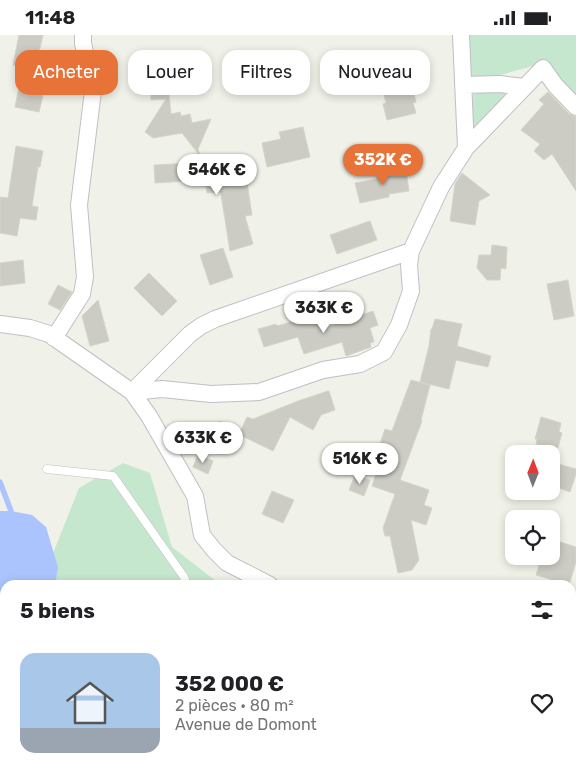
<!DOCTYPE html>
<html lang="fr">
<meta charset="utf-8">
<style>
body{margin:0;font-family:Rubik,sans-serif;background:#f2f2f2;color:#202124;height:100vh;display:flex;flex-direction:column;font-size:19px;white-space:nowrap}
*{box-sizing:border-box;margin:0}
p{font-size:16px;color:#757577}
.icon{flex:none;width:28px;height:28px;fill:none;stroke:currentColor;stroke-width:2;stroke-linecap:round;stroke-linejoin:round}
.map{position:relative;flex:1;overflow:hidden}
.details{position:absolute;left:0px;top:545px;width:576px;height:196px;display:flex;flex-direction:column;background:#fff;border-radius:15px 15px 0 0;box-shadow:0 2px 8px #0003}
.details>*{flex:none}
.hud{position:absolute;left:15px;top:15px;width:546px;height:45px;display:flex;gap:10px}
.needle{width:32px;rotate:1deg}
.controls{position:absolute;left:505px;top:410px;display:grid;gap:10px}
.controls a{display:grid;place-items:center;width:55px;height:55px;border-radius:10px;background:#fff;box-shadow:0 2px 8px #0003;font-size:25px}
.price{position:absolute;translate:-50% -42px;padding:0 11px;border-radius:18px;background:#fff;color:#222;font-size:16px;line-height:32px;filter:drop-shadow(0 1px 2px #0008)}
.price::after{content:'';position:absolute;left:50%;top:30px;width:15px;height:11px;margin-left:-8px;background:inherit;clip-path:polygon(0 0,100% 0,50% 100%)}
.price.current{background:#e77338;color:#fff}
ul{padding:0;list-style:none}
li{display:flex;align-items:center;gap:15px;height:125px;padding:0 20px}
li+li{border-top:1px solid #e0e0e0}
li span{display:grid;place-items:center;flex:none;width:140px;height:100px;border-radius:15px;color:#555}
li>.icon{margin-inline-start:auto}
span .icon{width:60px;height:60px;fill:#fffc;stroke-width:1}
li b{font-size:21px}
h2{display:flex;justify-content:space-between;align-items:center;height:60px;padding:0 20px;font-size:21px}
.chip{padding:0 18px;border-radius:15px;background:#fff;box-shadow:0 2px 8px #0003;font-size:18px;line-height:45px}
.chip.current{background:#e77338;color:#fff}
.status{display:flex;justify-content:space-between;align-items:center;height:35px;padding:0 25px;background:#fff;direction:ltr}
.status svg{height:14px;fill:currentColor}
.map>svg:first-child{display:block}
</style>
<div class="status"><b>11:48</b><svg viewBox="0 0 49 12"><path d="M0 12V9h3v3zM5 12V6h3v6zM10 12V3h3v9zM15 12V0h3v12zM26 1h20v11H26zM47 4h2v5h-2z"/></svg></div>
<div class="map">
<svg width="576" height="741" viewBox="0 0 576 741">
<rect width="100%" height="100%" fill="#f0f1e8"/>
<!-- green -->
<path fill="#c5e7ce" d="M462,0H576V61L544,28L463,50Z
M477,56H504L505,62L474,92L470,90L473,60Z
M123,428L150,438L172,512L221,550H37L44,541L79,453Z
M5,586V736H175L156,741H0V592Z"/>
<!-- water -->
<path fill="#abc4fe" d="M0,476H11L32,480L46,492L58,532L55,550H5V685L0,700Z"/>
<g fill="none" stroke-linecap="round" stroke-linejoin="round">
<!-- stream -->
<path stroke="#abc4fe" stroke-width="5.5" d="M0,447L11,476L12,483"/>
</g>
<!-- building -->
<path fill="#ccccc4" stroke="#d5d5c6" d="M19,0H43L36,30L47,33L44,47H46L39,77L15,72L23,33L13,30Z
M424,23L427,36L414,40L411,26Z
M168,27L169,36L193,32L194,46L168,49L171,79L180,77L181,81L190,79L192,88L211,84L198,114L200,121L182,98L153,103L145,97L166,64L151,65L150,51L137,52L136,42L141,41L140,31Z
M409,37L416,67L413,68L416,78L387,85L383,69L386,68L380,44Z
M548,57L569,79L576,82V156L552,119L544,125L534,116L540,109L521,95L544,69L539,65Z
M303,92L310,122L267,132L262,108L281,104L279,97Z
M16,111L43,116L40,132H38L32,171L38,172L36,185L20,183L17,201L0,198V162L8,163Z
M192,128L190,133L217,129L219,145L246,141L252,180L245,181L253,209L230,216L219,147L220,157L207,158L205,145L155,148L154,130Z
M406,134L409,156L389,159V162L360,168L355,148L377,144V142L386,139V137Z
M462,138L490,160L479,166L475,190L450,186L455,149Z
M370,186L377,205L337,219L330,200Z
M492,210L507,212L506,234L501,233L500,245H487L477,233L479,220H491Z
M223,213L233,242L210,250L200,220Z
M23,225L25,248L0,251V228Z
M149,238L177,266L162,281L134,253Z
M568,245L574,281L554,285L547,249Z
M58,250L72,257L60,275L48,269Z
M98,265L109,306L90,311L82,281Z
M373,276L378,290L370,293L374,307L370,308L371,312L346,321L342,307L304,319L298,302L264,312L258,294L276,289L277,291L320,279L325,293Z
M435,284L462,289L457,311L491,321L488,332L456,325L449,354L420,347L429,311L431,294H432Z
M411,345L430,350L421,385L422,386L400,445L429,455L424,470L432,473L426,490L411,485L419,525L412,535L398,538L390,501H385L383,493L395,459L372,451L385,411L380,409L385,394L392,396Z
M328,356H329L335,375L321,380L313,395L290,382L273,416L240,400L235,412L212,401L219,386L241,395L247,382L253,384L298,366Z
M541,382L561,388L559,397L562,398L557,416L536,409L537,404H535Z
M198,419L213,426L208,439L193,432Z
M555,428L576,434V439L570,457L551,450V439Z
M355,440L370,445L364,461L349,455Z
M272,456L294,465L283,488L262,479Z
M551,504L576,512V527L569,550L536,540L542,521H551Z"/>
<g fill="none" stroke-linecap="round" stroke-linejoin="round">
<!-- service casing -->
<g stroke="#bfbfc6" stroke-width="9">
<path id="service" d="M47,434L113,441L184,542L187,550
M233,736V741"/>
</g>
<!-- minor casing -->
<g stroke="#bfbfc6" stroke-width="18">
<path id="minor" d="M461,0L466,113
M463,50L500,49L524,52
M0,289L30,293L49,299L132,357L149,381L195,461L202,500L214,515L227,528L270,550
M54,303L82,259L85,242L79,170L93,56L83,8V0
M132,357L162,354L211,359L259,357L323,335L360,329L384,317L399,290L411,256L409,230L411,216L441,152L466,113L543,33L555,50L576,72
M132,357L190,299L201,291L215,284L411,216
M294,736L295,741"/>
</g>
<!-- service -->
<use href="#service" stroke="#fff" stroke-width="8"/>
<!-- minor -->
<use href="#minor" stroke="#fff" stroke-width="16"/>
</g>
</svg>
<div class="controls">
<a><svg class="needle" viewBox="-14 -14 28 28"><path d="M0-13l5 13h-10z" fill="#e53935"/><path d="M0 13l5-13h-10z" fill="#757577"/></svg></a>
<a><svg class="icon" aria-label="locate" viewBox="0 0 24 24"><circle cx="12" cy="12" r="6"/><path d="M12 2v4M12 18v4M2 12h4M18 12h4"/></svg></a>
</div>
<b class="price current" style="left:383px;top:151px">352K €</b>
<b class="price" style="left:217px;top:161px">546K €</b>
<b class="price" style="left:324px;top:299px">363K €</b>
<b class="price" style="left:203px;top:429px">633K €</b>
<b class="price" style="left:360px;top:450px">516K €</b>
<div class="hud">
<a class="chip current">Acheter</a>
<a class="chip">Louer</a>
<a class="chip">Filtres</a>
<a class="chip">Nouveau</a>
</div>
<section class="details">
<h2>5 biens<svg class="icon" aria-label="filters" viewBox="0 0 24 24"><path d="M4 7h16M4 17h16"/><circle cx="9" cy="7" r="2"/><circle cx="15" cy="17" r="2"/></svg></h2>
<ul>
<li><span style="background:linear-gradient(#a9c7e8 75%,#9aa5b1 0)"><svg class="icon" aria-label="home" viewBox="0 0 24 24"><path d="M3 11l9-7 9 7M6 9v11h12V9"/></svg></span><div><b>352 000 €</b><p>2 pièces · 80 m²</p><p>Avenue de Domont</p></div><svg class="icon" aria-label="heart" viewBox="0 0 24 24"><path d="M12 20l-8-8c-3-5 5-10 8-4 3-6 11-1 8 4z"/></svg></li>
</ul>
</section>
</div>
